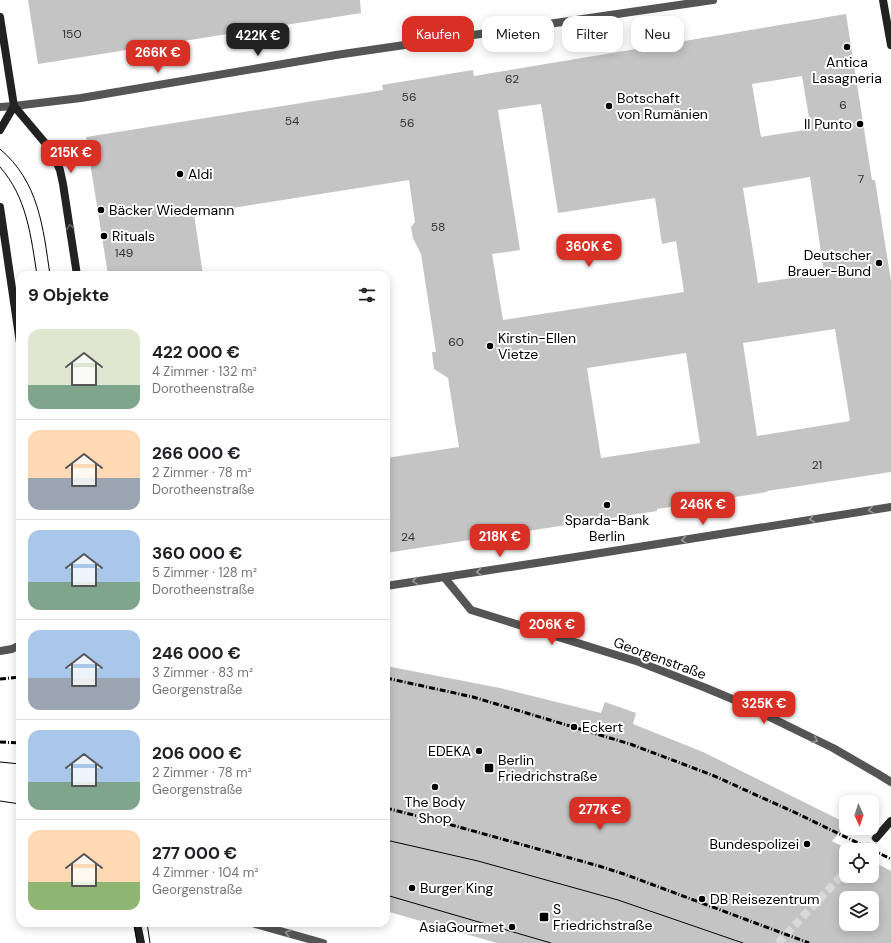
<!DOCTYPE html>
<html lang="de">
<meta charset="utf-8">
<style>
body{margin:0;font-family:"DM Sans",sans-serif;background:#f2f2f2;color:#202124;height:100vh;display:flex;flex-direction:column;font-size:15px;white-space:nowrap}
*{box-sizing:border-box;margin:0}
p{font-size:13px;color:#757577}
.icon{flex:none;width:22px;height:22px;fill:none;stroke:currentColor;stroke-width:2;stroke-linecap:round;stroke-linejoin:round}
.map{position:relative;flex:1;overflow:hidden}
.side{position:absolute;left:16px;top:271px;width:374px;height:656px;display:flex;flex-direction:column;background:#fff;border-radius:12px;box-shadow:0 2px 10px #0003}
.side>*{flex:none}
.top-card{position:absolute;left:402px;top:16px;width:380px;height:36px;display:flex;gap:8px}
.needle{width:26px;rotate:177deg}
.fabs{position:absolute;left:839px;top:795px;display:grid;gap:8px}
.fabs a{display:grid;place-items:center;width:40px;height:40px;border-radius:8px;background:#fff;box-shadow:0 2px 10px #0003;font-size:20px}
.price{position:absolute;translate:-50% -34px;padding:0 9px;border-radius:8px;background:#d93025;color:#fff;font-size:13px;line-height:26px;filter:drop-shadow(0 1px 2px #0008)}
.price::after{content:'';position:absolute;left:50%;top:24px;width:12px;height:9px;margin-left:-6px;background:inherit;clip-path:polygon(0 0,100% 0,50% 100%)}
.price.active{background:#222;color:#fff}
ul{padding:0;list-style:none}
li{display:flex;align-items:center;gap:12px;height:100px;padding:0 12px}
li+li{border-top:1px solid #e0e0e0}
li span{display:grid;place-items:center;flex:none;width:112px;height:80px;border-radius:12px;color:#555}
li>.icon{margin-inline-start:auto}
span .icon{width:48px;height:48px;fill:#fffc;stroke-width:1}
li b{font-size:17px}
h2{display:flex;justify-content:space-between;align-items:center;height:48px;padding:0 12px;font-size:17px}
.chip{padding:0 14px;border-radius:12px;background:#fff;box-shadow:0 2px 10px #0003;font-size:14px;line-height:36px}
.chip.active{background:#d93025;color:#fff}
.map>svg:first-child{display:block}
</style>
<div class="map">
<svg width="891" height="943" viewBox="0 0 891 943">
<rect width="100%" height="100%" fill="#fff"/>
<!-- building -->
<path fill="#c4c4c4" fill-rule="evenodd" d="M28,0H360L361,13L38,64Z
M846,14L872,180H875L891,281V472L767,491V492L657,509V511L386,553V458L459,447L448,378L434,369L432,352H436L421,254L413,238L411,227L415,222L409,180L194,214L203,275H108L86,137L383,90L382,85L473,70L474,76ZM802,76L811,129L761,137L752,84ZM541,104L558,213L655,198L662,244L676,241L684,292L503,320L492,254L520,250L498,110ZM810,177L824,273L758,283L743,188ZM835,329L850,421L757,436L743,343ZM686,353L700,443L601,458L587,368Z
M386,666L500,688L601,713L605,702L636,713L633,724L703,752L846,823V825L832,841L850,850H846V876H872V861L891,871V943H497L386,911ZM846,898H872V924H846Z"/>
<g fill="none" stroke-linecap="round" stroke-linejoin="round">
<!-- secondary-tunnel -->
<path stroke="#d9d9d9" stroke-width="8" stroke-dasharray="8 4" stroke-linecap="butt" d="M865,850L876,838
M778,943L846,871"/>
<!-- street -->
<path stroke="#555" stroke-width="8" d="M0,107L14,106L81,98L336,55L713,0
M444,577L471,610L639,662L706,688L737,701L792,728L833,748L878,774L891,782
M386,586L569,558L891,507
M0,651L12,649L20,645
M252,923L323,943"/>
<!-- secondary -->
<path stroke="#222" stroke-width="8" d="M883,0L891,45
M0,17L14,106L51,150L60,170L63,184L77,275
M0,130L14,106
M0,207L20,343
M876,838L891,821
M137,923L141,943"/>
<!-- tram -->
<path stroke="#000" stroke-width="1" d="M0,149C39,182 43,227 50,275
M0,167C27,197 31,237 37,275
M0,762L20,764
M0,801L20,804
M386,840L478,861L618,900L743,943
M386,895L551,943
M134,923L137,943
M147,923L150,943"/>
<!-- rail -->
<path stroke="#000" stroke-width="3" stroke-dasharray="6 2 1 2" stroke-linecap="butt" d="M386,678L473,697L630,744L712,775L796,813L891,859
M0,679L20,677
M0,742L20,743
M386,808L441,822L599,866L624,874L809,943"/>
</g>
<!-- one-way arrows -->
<defs><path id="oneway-chevron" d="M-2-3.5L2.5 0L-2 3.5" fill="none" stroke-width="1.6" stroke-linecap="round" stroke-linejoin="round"/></defs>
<use stroke="#646464" href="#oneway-chevron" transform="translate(70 227) rotate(-99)"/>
<g stroke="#999">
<use href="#oneway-chevron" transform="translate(871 510) rotate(171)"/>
<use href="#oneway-chevron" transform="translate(812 519) rotate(171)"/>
<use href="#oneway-chevron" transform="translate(684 540) rotate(171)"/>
<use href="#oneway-chevron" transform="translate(479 572) rotate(171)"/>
<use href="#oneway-chevron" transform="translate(415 581) rotate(171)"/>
<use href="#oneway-chevron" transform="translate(815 740) rotate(27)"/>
<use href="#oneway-chevron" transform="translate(288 933) rotate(-164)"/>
</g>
<!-- markers -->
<g fill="#000" stroke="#fff" stroke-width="1.5">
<circle cx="847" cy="47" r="4"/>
<circle cx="609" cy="106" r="4"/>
<circle cx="860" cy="124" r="4"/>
<circle cx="180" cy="174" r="4"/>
<circle cx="101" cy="210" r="4"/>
<circle cx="104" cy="236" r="4"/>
<circle cx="879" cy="263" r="4"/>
<circle cx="490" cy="346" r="4"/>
<circle cx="607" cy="505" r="4"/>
<circle cx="574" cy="727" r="4"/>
<circle cx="479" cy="751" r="4"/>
<rect x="484" y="763" width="10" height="10" rx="2"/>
<circle cx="435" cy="787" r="4"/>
<circle cx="807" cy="844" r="4"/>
<circle cx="412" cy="888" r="4"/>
<circle cx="702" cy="899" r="4"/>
<rect x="539" y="912" width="10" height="10" rx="2"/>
<circle cx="512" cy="927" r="4"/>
</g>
<g text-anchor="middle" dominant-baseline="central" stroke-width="4" stroke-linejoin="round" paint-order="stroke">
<!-- number labels -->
<g font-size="12" fill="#313131">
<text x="72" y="34">150</text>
<text x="512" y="79">62</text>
<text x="409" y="97">56</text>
<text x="843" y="105">6</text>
<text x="292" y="121">54</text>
<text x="407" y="123">56</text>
<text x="861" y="179">7</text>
<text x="438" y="227">58</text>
<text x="124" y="253">149</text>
<text x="456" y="342">60</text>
<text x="817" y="465">21</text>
<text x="408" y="537">24</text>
</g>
<!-- poi labels -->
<g font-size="14" fill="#000" stroke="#fff" text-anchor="start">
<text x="847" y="62" text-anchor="middle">Antica<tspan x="847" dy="16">Lasagneria</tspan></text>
<text x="617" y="98">Botschaft<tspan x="617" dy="16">von Rumänien</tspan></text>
<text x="852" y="124" text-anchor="end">Il Punto</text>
<text x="188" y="174">Aldi</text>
<text x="109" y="210">Bäcker Wiedemann</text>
<text x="112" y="236">Rituals</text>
<text x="871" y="255" text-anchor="end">Deutscher<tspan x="871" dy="16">Brauer-Bund</tspan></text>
<text x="498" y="338">Kirstin-Ellen<tspan x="498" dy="16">Vietze</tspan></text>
<text x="607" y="520" text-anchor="middle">Sparda-Bank<tspan x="607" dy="16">Berlin</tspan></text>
<text x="582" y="727">Eckert</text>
<text x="471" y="751" text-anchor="end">EDEKA</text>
<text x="498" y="760">Berlin<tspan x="498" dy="16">Friedrichstraße</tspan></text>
<text x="435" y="802" text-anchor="middle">The Body<tspan x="435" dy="16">Shop</tspan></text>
<text x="799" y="844" text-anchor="end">Bundespolizei</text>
<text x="420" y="888">Burger King</text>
<text x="710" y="899">DB Reisezentrum</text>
<text x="553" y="909">S<tspan x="553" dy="16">Friedrichstraße</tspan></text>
<text x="504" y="927" text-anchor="end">AsiaGourmet</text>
</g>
<!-- street labels -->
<g font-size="14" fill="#000" stroke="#fff">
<text transform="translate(660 658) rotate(20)">Georgenstraße</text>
</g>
</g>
</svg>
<div class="fabs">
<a><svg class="needle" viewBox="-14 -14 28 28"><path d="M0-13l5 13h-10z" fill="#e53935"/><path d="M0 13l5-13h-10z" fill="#757577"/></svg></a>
<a><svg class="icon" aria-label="locate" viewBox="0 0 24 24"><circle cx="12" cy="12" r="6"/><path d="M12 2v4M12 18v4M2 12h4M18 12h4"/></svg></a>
<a><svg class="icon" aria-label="layers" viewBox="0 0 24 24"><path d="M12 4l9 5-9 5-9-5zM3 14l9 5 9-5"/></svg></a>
</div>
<b class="price active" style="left:258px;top:57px">422K €</b>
<b class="price" style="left:158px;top:74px">266K €</b>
<b class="price" style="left:71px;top:174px">215K €</b>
<b class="price" style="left:589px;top:268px">360K €</b>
<b class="price" style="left:703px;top:526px">246K €</b>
<b class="price" style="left:500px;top:558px">218K €</b>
<b class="price" style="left:552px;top:646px">206K €</b>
<b class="price" style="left:764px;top:725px">325K €</b>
<b class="price" style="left:600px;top:831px">277K €</b>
<div class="top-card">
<a class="chip active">Kaufen</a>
<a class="chip">Mieten</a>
<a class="chip">Filter</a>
<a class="chip">Neu</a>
</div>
<section class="side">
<h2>9 Objekte<svg class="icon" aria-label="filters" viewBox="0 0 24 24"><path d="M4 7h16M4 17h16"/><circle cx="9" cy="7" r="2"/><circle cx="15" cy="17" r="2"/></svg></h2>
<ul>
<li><span style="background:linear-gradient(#dfe7d0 70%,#7fa58c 0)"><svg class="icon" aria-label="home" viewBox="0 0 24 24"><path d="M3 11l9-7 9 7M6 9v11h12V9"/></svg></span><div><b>422 000 €</b><p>4 Zimmer · 132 m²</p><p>Dorotheenstraße</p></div></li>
<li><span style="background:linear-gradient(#ffd9b3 60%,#9aa5b1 0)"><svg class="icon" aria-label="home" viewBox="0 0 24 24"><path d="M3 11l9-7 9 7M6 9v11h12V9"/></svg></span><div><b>266 000 €</b><p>2 Zimmer · 78 m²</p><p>Dorotheenstraße</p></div></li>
<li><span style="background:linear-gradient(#a9c7e8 65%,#7fa58c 0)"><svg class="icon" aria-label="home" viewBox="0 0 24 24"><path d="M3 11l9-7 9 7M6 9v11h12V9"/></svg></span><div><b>360 000 €</b><p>5 Zimmer · 128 m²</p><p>Dorotheenstraße</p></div></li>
<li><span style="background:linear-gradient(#a9c7e8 60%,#9aa5b1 0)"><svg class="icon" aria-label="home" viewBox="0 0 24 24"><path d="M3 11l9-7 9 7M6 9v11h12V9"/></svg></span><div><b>246 000 €</b><p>3 Zimmer · 83 m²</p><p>Georgenstraße</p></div></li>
<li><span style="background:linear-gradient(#a9c7e8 65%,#7fa58c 0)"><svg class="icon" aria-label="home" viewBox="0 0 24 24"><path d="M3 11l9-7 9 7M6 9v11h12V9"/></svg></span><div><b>206 000 €</b><p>2 Zimmer · 78 m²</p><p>Georgenstraße</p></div></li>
<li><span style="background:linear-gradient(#ffd9b3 65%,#8fb573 0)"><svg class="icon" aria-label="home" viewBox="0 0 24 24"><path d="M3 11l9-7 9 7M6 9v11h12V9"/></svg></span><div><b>277 000 €</b><p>4 Zimmer · 104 m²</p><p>Georgenstraße</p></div></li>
</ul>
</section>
</div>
